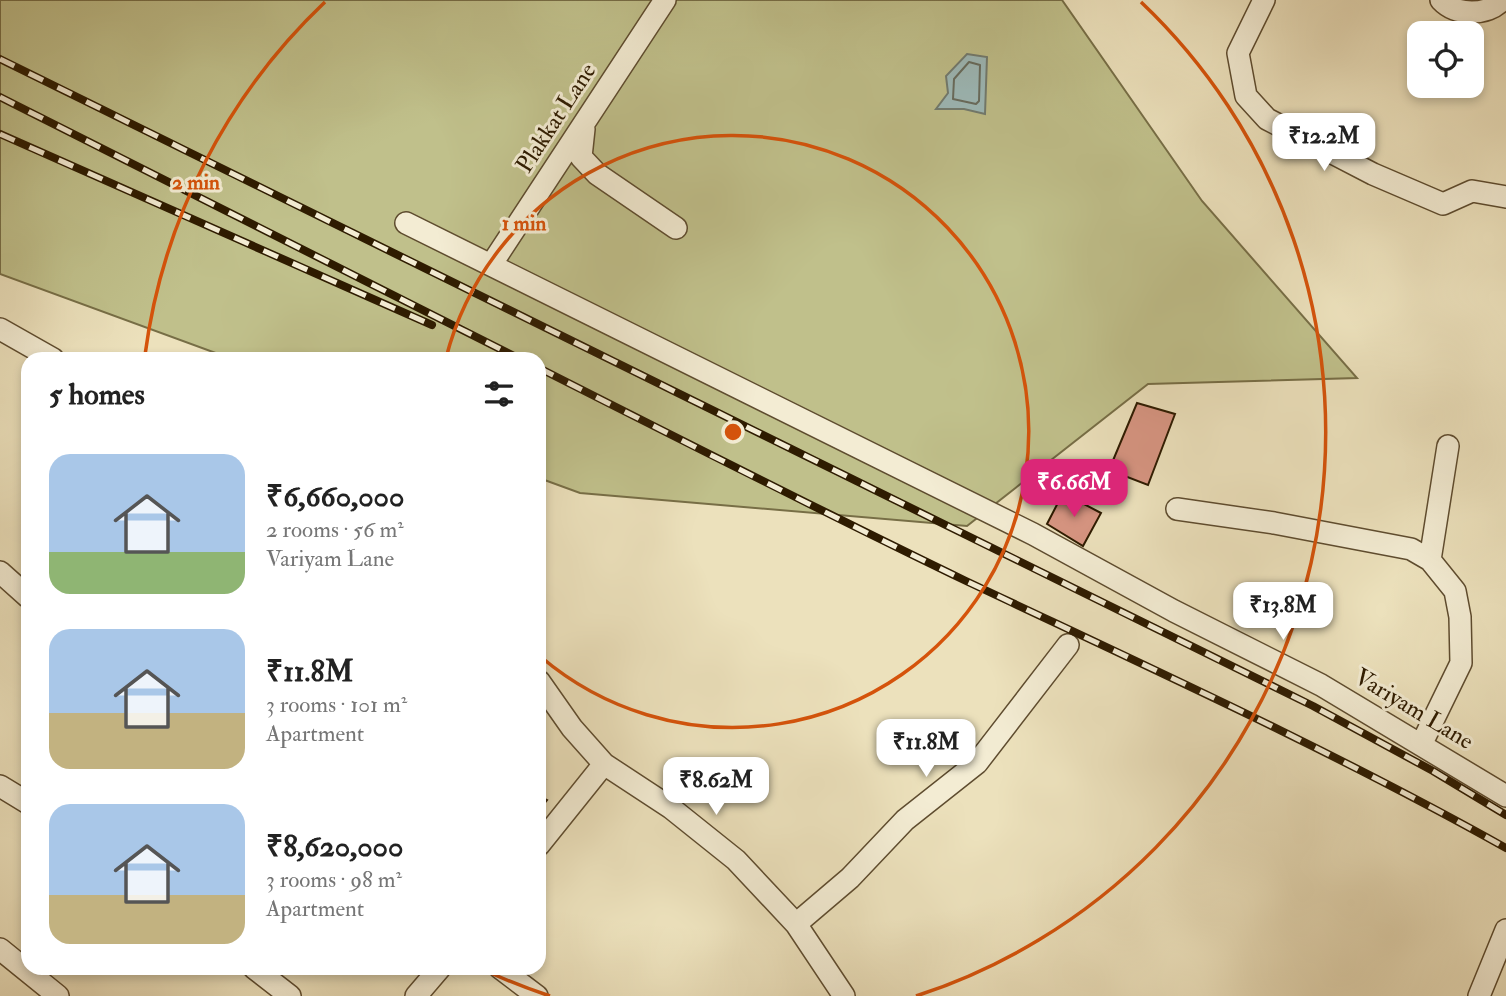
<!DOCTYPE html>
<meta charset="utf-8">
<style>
body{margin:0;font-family:"IM FELL Double Pica",serif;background:#f2f2f2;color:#222;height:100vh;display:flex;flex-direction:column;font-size:26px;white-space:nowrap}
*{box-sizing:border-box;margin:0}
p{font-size:23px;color:#767676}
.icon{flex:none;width:38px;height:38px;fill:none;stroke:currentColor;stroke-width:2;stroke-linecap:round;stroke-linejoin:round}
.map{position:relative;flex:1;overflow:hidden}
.side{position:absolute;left:21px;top:352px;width:525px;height:623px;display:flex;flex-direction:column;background:#fff;border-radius:21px;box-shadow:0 4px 10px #0003}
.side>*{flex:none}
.controls{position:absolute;left:1407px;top:21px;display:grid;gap:14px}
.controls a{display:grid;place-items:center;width:77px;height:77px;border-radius:14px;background:#fff;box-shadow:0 4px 10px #0003;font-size:35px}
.price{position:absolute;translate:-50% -60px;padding:0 16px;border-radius:14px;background:#fff;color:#222;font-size:23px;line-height:46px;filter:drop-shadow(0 2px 4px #0008)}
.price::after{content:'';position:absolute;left:50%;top:42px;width:21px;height:16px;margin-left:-10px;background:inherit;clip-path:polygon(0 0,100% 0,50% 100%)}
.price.current{background:#db2777;color:#fff}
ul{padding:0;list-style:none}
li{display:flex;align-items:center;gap:21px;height:175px;padding:0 28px}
li span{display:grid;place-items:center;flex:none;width:196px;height:140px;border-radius:21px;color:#555}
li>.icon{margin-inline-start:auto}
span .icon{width:84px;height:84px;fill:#fffc;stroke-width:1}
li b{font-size:30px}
h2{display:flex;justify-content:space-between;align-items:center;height:84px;padding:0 28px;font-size:30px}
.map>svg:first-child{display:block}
</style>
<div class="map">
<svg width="1506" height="996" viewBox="0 0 1506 996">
<rect width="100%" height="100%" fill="#ece1bc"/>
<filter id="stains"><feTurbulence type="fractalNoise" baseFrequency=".00286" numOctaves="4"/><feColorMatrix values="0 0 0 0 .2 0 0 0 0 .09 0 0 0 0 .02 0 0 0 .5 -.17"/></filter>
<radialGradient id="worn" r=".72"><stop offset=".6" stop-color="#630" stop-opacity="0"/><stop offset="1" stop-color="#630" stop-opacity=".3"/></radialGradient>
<!-- green -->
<path fill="#c0c08b" stroke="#776e46" stroke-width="2" d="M0,0H1062L1202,201L1357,378L1148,384L967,526L580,493L539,478V359H232L0,274Z"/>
<!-- water -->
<path fill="#9dbbbb" stroke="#717b70" stroke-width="2" d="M967,54L987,57L985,114L964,109H936L948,93L946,76Z"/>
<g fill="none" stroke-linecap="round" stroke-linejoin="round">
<!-- shore -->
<path stroke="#666b5e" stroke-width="2" d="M969,62L980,65L979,101L976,104L953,99L954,79Z"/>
</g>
<!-- building -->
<path fill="#d79582" stroke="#2e1b00" stroke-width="2" d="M1137,403L1175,414L1148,485L1109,470Z
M1063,493L1101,513L1083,546L1047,524Z
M539,796L547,800L539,810Z"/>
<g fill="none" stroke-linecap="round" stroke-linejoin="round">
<!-- minor casing -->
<g stroke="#5e4c2f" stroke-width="24">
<path id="minor" d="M1264,0L1238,53L1246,96L1267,119L1373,174L1443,204L1472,191L1506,197
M1441,0C1456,16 1488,16 1502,0
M584,129L581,157L597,174L676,228
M406,223L1033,534L1174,611L1321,685L1506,796
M491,265L665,0
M0,329L53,359
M1177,509L1274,523L1411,549L1430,560L1455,591L1460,617L1461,663L1422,743
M1430,560L1448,446
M0,572L28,597
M539,681L572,728L604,764L671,808L736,860L796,924L844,996
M0,786L28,803
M539,845L604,764
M796,924L850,878L905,820L977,763L1068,645
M0,949L58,996
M254,968L290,996
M500,968L537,996
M416,996L440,968
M1479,996L1506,930"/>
</g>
<!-- minor -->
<use href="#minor" stroke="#f3ecd3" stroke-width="21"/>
<!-- rail casing -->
<g stroke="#2e1b00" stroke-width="8">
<path id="rail" d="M0,59L1313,706L1433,771L1506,815
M0,97L520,359
M0,134L432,325
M539,368C681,440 823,512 966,581C1148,667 1331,750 1506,848"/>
</g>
<!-- rail -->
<use href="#rail" stroke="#f3ecd3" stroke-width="5" stroke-dasharray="16" stroke-linecap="butt"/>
</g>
<!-- distance rings -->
<g fill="none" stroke="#d5530b" stroke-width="3.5">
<path d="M446 358A296 296 0 1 1 541 657"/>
<path d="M550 996A593 593 0 0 1 482 969M145 355A593 593 0 0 1 325 2M1141 2A593 593 0 0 1 916 996"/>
</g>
<g text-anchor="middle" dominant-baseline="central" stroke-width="6" stroke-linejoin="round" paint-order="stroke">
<!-- street labels -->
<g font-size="24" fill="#2e1b00" stroke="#f3ecd3">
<text transform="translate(556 118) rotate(-57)">Plakkat Lane</text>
<text transform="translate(1414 709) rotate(31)">Variyam Lane</text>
</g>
</g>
<circle cx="733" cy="432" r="10" fill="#d5530b" stroke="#f3ecd3" stroke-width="3.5"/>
<g font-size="21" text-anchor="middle" font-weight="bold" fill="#d5530b" stroke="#f3ecd3" stroke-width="6" stroke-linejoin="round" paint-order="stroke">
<text x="196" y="189">2 min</text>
<text x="524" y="230">1 min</text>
</g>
<rect width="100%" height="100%" filter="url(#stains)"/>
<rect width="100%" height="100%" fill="url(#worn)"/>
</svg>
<div class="controls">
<a><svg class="icon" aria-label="locate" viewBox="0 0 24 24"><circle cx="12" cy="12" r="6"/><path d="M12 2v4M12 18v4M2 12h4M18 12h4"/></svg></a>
</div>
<b class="price" style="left:1324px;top:173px">₹12.2M</b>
<b class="price current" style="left:1074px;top:519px">₹6.66M</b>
<b class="price" style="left:1283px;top:642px">₹13.8M</b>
<b class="price" style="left:926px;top:779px">₹11.8M</b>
<b class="price" style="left:716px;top:817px">₹8.62M</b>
<section class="side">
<h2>5 homes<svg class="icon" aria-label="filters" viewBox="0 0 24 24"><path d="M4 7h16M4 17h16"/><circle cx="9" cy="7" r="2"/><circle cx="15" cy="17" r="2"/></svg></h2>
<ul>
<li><span style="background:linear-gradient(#a9c7e8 70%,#8fb573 0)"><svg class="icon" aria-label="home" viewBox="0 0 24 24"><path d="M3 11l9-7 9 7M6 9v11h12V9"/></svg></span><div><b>₹6,660,000</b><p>2 rooms · 56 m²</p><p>Variyam Lane</p></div></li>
<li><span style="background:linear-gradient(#a9c7e8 60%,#c2b280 0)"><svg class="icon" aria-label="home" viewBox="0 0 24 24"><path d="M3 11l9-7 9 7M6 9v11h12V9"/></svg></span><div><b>₹11.8M</b><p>3 rooms · 101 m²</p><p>Apartment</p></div></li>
<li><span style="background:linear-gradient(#a9c7e8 65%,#c2b280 0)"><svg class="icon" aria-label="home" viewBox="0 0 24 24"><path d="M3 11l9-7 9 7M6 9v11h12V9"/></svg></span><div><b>₹8,620,000</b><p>3 rooms · 98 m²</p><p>Apartment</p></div></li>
</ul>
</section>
</div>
